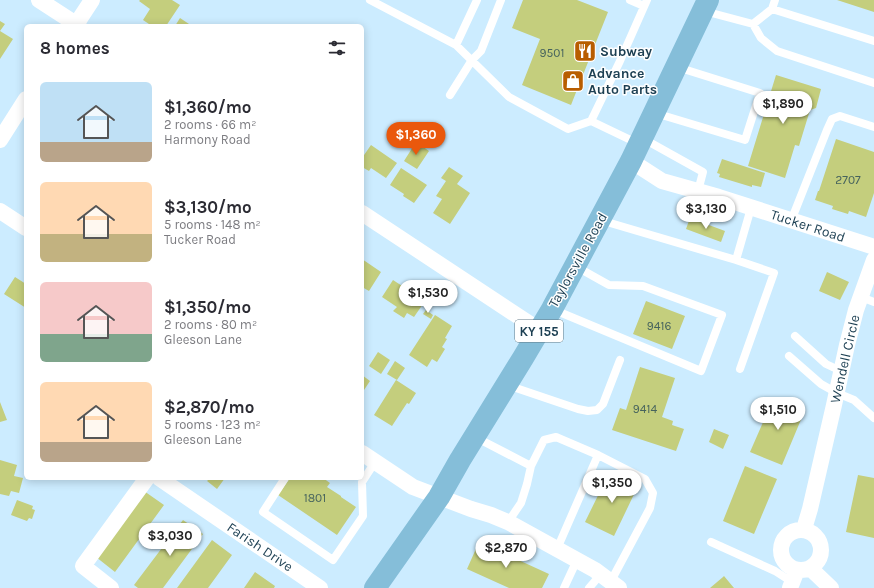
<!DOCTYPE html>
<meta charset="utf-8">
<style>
body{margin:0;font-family:Karla,sans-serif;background:#f2f2f3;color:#2b2b33;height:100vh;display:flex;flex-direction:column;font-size:15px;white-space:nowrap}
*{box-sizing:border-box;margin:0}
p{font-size:13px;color:#7c7c81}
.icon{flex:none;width:22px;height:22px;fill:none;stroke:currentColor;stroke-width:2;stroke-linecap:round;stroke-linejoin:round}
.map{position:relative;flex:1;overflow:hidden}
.sheet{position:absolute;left:24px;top:24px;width:340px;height:456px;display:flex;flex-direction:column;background:#fff;border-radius:6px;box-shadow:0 2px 10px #0003}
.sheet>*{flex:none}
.price{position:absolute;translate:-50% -34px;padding:0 9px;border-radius:14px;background:#fff;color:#222;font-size:13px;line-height:26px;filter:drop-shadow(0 1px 2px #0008)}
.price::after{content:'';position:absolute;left:50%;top:24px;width:12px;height:9px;margin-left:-6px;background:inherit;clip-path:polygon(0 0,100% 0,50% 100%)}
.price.current{background:#ea580c;color:#fff}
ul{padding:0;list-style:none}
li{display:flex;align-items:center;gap:12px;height:100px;padding:0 16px}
li span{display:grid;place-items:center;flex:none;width:112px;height:80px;border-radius:6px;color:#555}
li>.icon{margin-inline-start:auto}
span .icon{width:48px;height:48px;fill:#fffc;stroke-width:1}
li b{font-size:17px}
h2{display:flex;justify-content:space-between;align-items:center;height:48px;padding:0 16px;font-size:17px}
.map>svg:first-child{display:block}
</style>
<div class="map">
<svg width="874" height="588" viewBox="0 0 874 588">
<rect width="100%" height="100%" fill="#ccecff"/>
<!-- building -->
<path fill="#c4ce7d" d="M140,0H172L180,5L166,26H152L143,20L150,9L139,1Z
M523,0H577L608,12L571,105L522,85L540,39L512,28Z
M837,0H874V12Z
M180,18L192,26H175Z
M0,21L5,24L0,31L13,39L0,59Z
M776,75L821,89L816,108L810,110L799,146L795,145L785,178L748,166Z
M836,139L874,152V193L866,217L849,211L848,214L832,209L833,206L815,200L818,191H819Z
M416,142L429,151L417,169L404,161Z
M371,145L397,163L386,178L371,168L369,171L362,167V158Z
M722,159L765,173L761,187L752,185V187L719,177L720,174L717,173Z
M449,167L463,176L457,184L470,193L450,224L433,213L442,199L436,196L446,181L441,178Z
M401,168L427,185L414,203L403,196L404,194L390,185Z
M690,218L725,231L721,242L686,229Z
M362,259L381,272L369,291L362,287Z
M827,272L849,282L840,300L819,291Z
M15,277L26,284V308L4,294Z
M393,280L425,301L414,317L407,313L404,318L393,311L397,307L382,297Z
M646,301L685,316L672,349L633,334Z
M426,310L433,315L431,319L423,314Z
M435,315L452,326L445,338L447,339L442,347L445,349L437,362L432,359L427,367L409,355Z
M378,352L390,360L381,374L369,366Z
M395,361L405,368L397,380L387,374Z
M640,367L675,378L662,417L673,421L672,425L684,429L676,451L612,430L620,408L626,410Z
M362,375L370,381L362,393Z
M396,380L416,393L409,404L407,403L392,426L374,415Z
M774,397L805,410L782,465L750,452Z
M0,402L7,420L0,422Z
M714,429L729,435L723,449L709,442Z
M0,460L17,465L14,476L23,478L19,493L11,491L9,496L0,494Z
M745,466L777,479L754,534L723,521Z
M609,473L638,486L614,536L585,522Z
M858,475L874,478V538L846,532Z
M210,478H225L217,489L207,481Z
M290,478H323L330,483L327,487L341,496V497L356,507L337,535L278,495Z
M144,491L164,505L115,572L96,557Z
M17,500L33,506L32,509L35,510L32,519L29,518L27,521L11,515Z
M183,520L203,534L163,588H138L134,585Z
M212,540L232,555L208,588H177Z
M479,542L549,574L542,588H509L467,569Z
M255,572L275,586L274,588H244Z
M724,576L734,588H710L723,577Z"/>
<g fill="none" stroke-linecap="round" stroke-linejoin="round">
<!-- lane -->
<path stroke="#fff" stroke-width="8" d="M370,0L456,45L477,0
M630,0L644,6
M772,9L874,41
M704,11L753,24L772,9L775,0
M753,24L761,38L777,51L874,83
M456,45L509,97L568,129L591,121
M450,95L472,60L481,51L501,0
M655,113L745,140L760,93L677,67
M642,138L703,172L698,191
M639,144L591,121L620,61L647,0
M600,220L736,260L774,273L740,369
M791,221L827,130L832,119L840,116L874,127
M736,260L751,208
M861,297L874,302
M552,309L701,371L722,315L643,286L609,285L575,266
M795,336L826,364L841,371
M789,356L821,384L837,393L854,400L874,418
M507,385L578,409L588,411L597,410L603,404L620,360
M475,437L531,466L527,484L521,503L508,522
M598,455L645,479L653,493L650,508L611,581
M531,466L544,440L556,437L598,455L557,549
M285,478L263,512L333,560L363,516L362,482L375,462
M711,542L775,571L792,582
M564,588L577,560
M589,588L601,574"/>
<!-- street -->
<path stroke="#fff" stroke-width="16" d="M39,0L79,26
M75,26L92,0
M0,140L26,99
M631,161L662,181L719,197L874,247
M0,211L26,228
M362,213L539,330
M362,453L413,487L471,509L491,515L508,522L595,570L619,588
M159,478L320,588
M804,529L810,509L834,405L847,345L856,310L874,260
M781 550a20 20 0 1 1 40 0a20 20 0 1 1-40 0Z
M810,568L831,588
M111,588L83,566L147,478
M790,588L797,570"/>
<!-- primary -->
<path stroke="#85bed9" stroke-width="22" d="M375,588L439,497L460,460L523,358L552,309L631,161L708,0"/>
</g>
<!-- icons -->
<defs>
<g id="restaurant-square" transform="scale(1.15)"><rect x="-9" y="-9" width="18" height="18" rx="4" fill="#b85d00" stroke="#fff"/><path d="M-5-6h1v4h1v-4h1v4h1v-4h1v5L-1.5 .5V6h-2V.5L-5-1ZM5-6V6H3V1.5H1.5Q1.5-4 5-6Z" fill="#fff"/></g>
<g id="shop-square" transform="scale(1.15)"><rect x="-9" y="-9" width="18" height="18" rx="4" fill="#b85d00" stroke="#fff"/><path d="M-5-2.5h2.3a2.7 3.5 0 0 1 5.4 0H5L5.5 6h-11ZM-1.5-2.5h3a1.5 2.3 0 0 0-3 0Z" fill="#fff"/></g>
</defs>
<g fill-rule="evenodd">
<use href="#restaurant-square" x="585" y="51"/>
<use href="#shop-square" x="573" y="81"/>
</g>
<g text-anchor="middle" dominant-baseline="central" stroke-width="3" stroke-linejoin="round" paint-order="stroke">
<!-- number labels -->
<g font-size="12" fill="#46635d">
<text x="552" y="53">9501</text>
<text x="848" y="180">2707</text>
<text x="659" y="326">9416</text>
<text x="645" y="409">9414</text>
<text x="315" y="498">1801</text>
</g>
<!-- shield labels -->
<rect fill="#fff" stroke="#607986" stroke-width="1" x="515" y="320" width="48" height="22" rx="3"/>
<g font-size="13" font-weight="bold" fill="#1c3f52">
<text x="539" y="331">KY 155</text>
</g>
<!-- poi labels -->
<g font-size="14" font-weight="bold" fill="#1c3f52" stroke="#fff" text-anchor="start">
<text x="600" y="51">Subway</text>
<text x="588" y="73">Advance<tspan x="588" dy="16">Auto Parts</tspan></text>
</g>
<!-- street labels -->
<g font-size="14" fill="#1c3f52" stroke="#fff">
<text transform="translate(808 226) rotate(18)">Tucker Road</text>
<text transform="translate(578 260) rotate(-61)">Taylorsville Road</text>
<text transform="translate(845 359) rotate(-77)">Wendell Circle</text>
<text transform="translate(260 547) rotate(34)">Farish Drive</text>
</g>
</g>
</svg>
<b class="price" style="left:783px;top:125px">$1,890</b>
<b class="price current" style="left:416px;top:156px">$1,360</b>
<b class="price" style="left:706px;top:230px">$3,130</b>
<b class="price" style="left:428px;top:314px">$1,530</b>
<b class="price" style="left:778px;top:431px">$1,510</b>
<b class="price" style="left:612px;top:504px">$1,350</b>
<b class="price" style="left:170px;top:557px">$3,030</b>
<b class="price" style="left:506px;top:569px">$2,870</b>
<section class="sheet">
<h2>8 homes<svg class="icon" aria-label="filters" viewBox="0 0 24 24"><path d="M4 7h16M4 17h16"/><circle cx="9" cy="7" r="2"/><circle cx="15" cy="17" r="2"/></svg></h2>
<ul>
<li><span style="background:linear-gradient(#bfe0f5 75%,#b9a48a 0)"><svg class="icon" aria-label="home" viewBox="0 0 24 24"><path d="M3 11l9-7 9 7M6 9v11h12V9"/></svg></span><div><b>$1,360/mo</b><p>2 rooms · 66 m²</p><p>Harmony Road</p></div></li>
<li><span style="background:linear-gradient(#ffd9b3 65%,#c2b280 0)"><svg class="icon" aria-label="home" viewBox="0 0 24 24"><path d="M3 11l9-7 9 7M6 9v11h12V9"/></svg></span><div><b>$3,130/mo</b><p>5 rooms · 148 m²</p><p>Tucker Road</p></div></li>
<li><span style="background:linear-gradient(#f6c9c9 65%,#7fa58c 0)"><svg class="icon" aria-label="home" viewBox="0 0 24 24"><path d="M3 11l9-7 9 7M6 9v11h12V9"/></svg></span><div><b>$1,350/mo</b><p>2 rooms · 80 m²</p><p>Gleeson Lane</p></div></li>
<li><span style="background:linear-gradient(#ffd9b3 75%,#b9a48a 0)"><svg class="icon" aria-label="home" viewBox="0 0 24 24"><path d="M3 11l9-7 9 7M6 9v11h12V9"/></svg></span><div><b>$2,870/mo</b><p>5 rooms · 123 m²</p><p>Gleeson Lane</p></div></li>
</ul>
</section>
</div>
